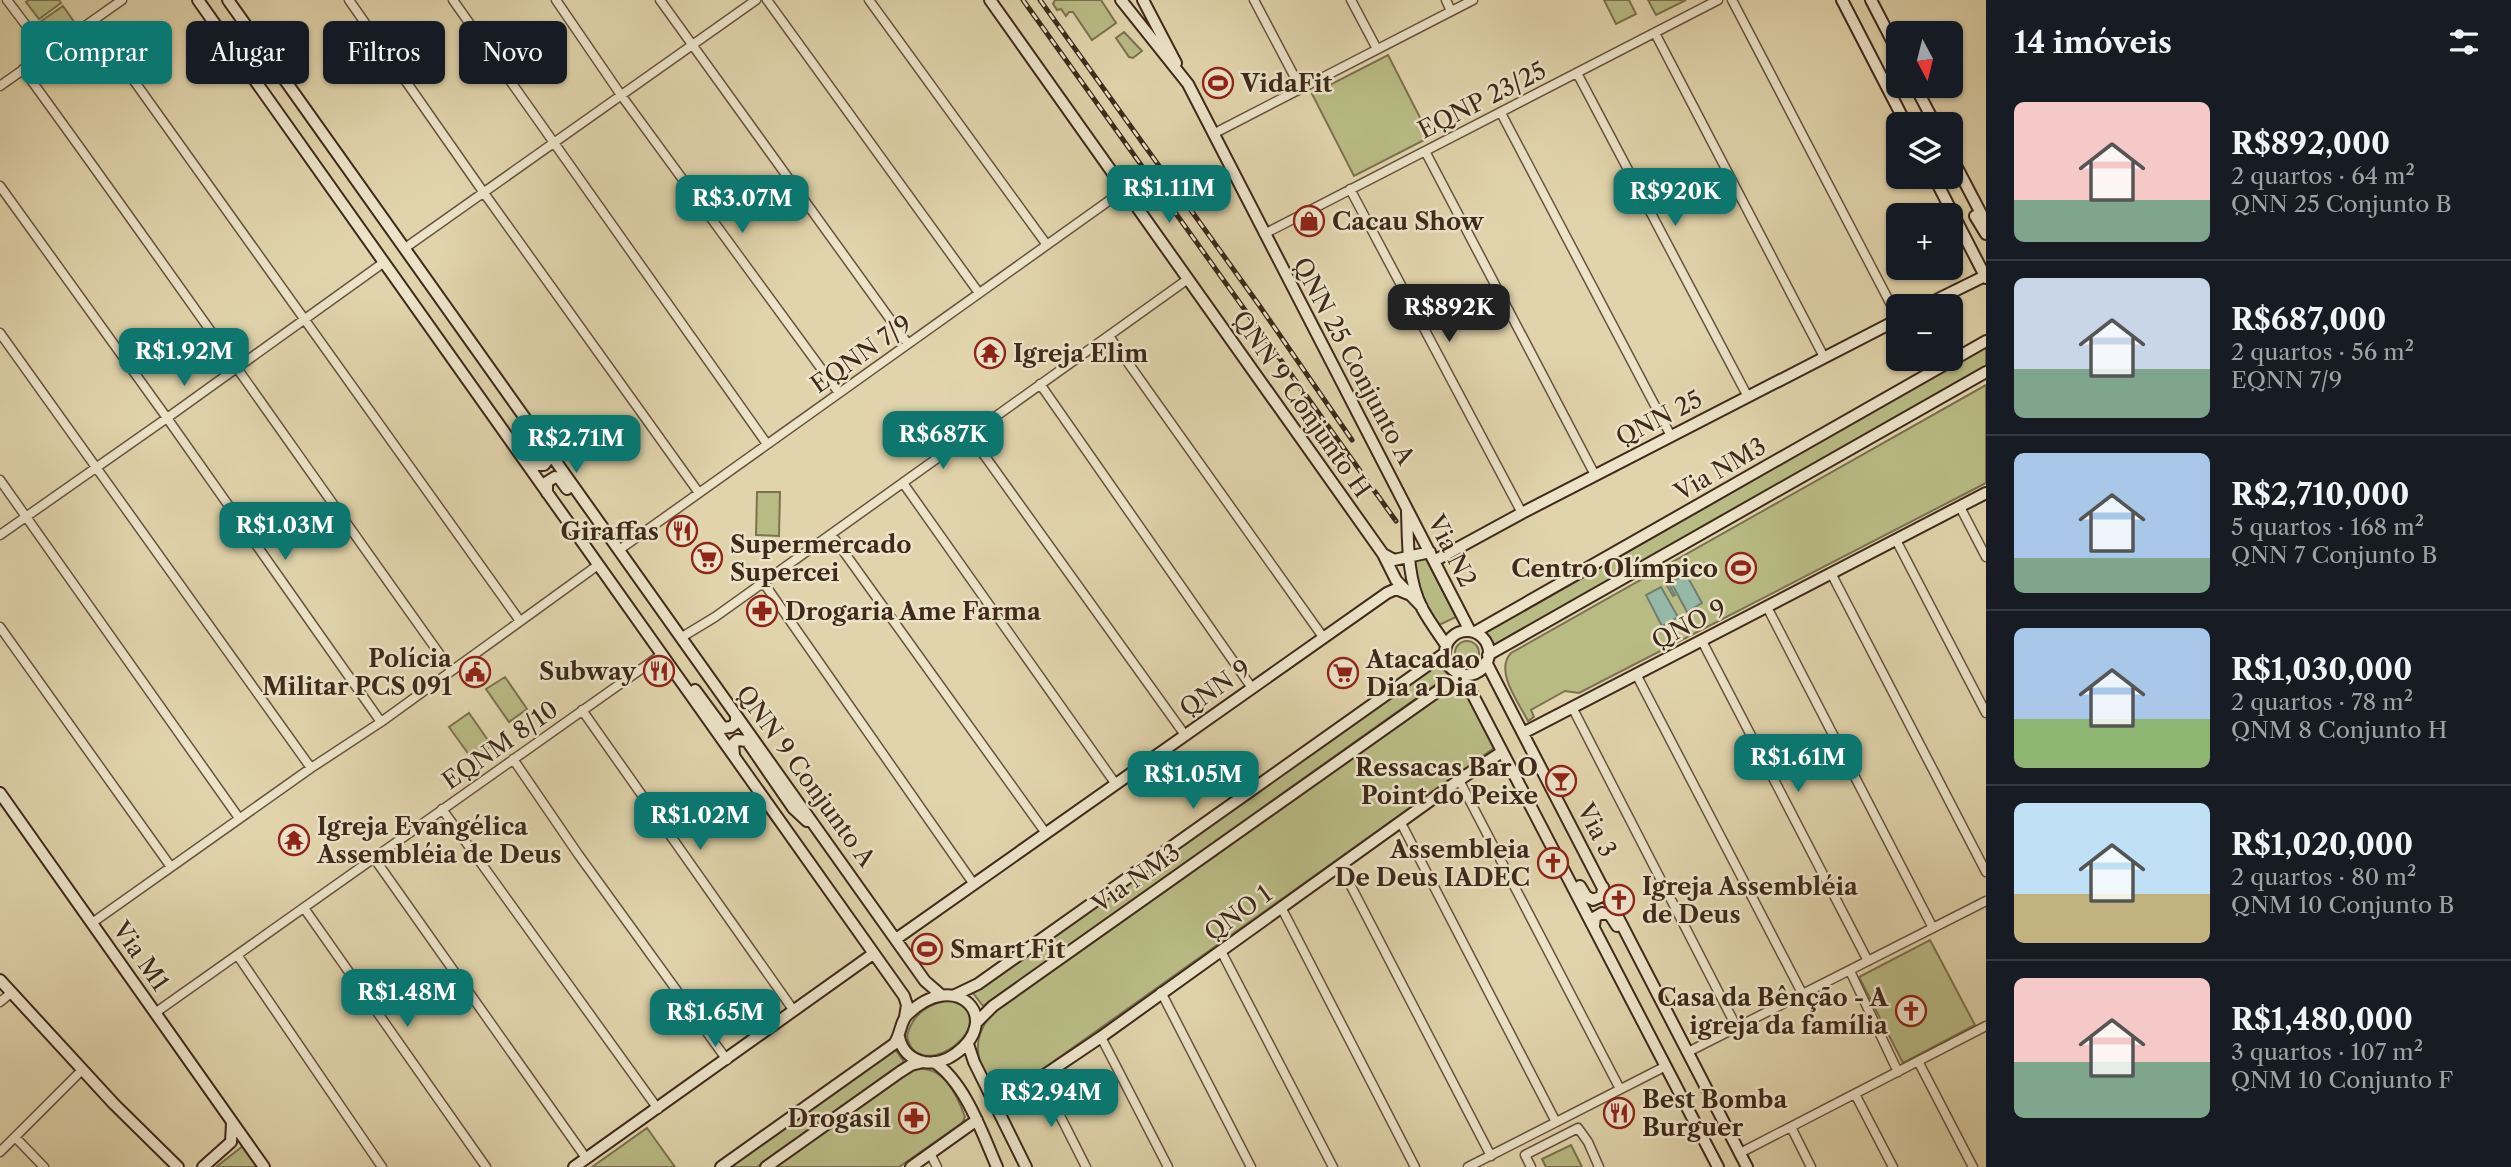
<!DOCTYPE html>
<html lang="pt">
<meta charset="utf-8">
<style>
body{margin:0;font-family:"Libre Caslon Text",serif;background:#20242c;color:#f1f3f6;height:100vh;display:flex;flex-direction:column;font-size:26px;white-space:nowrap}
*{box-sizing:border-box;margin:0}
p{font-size:23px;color:#9ea1a6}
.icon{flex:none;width:38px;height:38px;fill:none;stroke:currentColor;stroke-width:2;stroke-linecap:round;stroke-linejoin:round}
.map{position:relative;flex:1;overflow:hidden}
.drawer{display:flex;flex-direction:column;background:#171b24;width:525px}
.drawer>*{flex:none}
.guide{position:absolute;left:21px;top:21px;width:665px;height:63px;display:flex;gap:14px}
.needle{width:46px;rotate:173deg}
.tools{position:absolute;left:1886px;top:21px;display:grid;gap:14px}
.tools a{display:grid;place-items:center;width:77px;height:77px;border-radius:10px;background:#171b24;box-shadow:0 2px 5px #0004;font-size:35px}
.price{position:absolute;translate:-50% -60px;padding:0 16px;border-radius:14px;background:#0f766e;color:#fff;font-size:23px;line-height:46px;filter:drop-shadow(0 2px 4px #0008)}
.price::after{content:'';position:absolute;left:50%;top:42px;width:21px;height:16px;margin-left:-10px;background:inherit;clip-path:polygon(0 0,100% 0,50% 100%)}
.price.current{background:#222;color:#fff}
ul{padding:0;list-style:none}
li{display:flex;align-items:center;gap:21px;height:175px;padding:0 28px}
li+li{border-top:2px solid #363941}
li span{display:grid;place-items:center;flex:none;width:196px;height:140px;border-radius:10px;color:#555}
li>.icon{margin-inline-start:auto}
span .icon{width:84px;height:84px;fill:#fffc;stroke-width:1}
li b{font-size:30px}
h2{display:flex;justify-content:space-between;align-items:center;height:84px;padding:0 28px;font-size:30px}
.chip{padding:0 24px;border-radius:10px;background:#171b24;box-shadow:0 2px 5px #0004;font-size:24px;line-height:63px}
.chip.current{background:#0f766e;color:#fff}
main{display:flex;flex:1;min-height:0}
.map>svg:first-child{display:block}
</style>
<main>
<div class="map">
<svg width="1986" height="1167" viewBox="0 0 1986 1167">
<rect width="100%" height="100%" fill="#e1d4ac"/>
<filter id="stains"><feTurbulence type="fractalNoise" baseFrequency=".00286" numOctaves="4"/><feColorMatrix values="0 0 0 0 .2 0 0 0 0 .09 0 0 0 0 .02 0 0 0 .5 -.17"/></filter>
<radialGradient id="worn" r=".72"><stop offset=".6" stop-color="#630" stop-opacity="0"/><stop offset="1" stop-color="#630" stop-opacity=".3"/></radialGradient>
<!-- green -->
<path fill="#b9bb85" stroke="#7c7250" stroke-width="2" d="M29,0H59L61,3L39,19L26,2Z
M1055,0H1101L1116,23L1092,40L1073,12H1069L1066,16L1061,9L1057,10L1053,4Z
M1604,0H1629L1636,14L1616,24Z
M1648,0H1686L1656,15Z
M63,6L75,23L53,39L40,22Z
M1124,32L1142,51L1133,58L1129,57L1116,38Z
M1388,55L1430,137L1354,176L1312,94Z
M1986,347V366L1620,577L1492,647L1485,633Z
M1986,385V483L1579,693L1565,691L1531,710L1534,717L1528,721C1519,703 1494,671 1511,653Z
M757,492H780L779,536L756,535Z
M1426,559L1456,617L1439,625C1426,606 1414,583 1415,560Z
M1455 653a12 12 0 1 1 24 0a12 12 0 1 1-24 0Z
M1439,666L1449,675L983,1006L973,993L1432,668Z
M505,677L527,709L509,722L486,689Z
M1449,688H1459L1467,693L1494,748L1012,1091L994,1097C980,1063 966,1043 994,1011Z
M469,713L492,746L472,759L449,727Z
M1930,940L1975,1025L1903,1063L1859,977Z
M951,1000C1009,1021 917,1089 907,1036C912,1014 930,1002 951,1000Z
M895,1049L904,1062L757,1167H730Z
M917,1069C944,1066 957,1095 965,1117L962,1123L899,1167H775L911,1071Z
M647,1128L675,1167H592Z
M1571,1145L1582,1167H1546L1542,1159Z
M243,1146L258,1167H216Z"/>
<!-- water -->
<path fill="#95b8a7" stroke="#737f6f" stroke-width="2" d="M1686,574L1702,603L1687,612L1672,584L1670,586L1675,595L1673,596L1666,584Z
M1661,587L1678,617L1662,626L1646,595Z"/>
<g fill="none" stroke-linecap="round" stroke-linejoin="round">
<!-- street casing -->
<g stroke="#68543f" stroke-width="11">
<path id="street" d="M7,0L47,53
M349,0L484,193L699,493
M453,0L767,444
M556,0L621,95L839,393
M660,0L908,344
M767,0L979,293
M869,0L1047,245
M1254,0L1301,89
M1351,0L1377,49
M1446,0L1451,11
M1732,0L1899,320
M92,22L520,621
M1655,33L1824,357
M23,69C168,268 308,470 451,670
M1577,73L1748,397
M0,86L122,0
M1501,113L1671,436
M1213,134L1473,0
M1425,151L1595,475
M0,186L167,418L381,722
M1350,189L1522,513
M1264,234L1718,0
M405,248L756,0
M0,333L311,768
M1109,336L1323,637
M1040,384L1252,688
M969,434L1185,735
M0,480L239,818
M903,483L1115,783
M1960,507L1986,557
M831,534L1045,832
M0,535L167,418L383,263
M1896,540L1986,713
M619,550L1124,190
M1831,573L1986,872
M763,582L973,883
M1767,607L1933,928
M0,627L171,867
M682,637L715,617L1188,279
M1702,641L1868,961
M1636,674L1803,995
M1572,707L1737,1028
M582,710L794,1011
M513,759L578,854L727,1060
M1459,780L1620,1089
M442,809L658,1109
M1401,823L1556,1122
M374,858L586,1158
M1340,865L1491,1156
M1281,907L1415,1167
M304,908L486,1167
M92,923L311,768L381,722L598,565
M1221,951L1333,1167
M238,956L382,1167
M1850,971L1898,1072
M1161,992L1251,1167
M0,1002L11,993
M155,1013L661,655
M1101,1037L1168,1167
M1688,1052L1986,901
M1918,1061L1973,1167
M1041,1078L1086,1167
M1855,1094L1893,1167
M1791,1127L1811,1167
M15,1137L44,1167
M0,1152L83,1069
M930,1153L937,1167
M1740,1153L1986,1026
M1468,1167L1666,1066
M1531,1167L1525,1155L1578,1128L1588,1142L1599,1167"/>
</g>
<!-- secondary casing -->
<g stroke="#3f291b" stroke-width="14">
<path id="secondary" d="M198,0L904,996L907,1005L905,1017
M228,0L925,981L940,994
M990,0L1383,554L1396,580L1422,607
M1121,0L1188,84L1470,631
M1143,0L1176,63
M1842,0L1906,124
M1871,0L1899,54
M223,28L228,35L238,36L243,32V21
M243,65L241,55L247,50H256L263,60
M1915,86L1935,124
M1951,156L1986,223
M1934,177L1986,278
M1975,216L1986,234
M1924,306L1985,276
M527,456L533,465H544L550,457L548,450
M547,493V482L555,477L559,478L567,489
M1407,510C1408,542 1407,579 1422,608C1429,621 1438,633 1446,645
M1383,554L1394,560L1430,552
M1434,561L1522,513L1899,319
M1445 653a22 22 0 1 1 44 0a22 22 0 1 1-44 0Z
M1475,632L1986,341
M1488,655L1986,372
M1486,662L1747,1167
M695,690L723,728L731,727L736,723V715
M1523,733L1986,493
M734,755L733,744L737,740L747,741L793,808L807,821
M0,793L264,1167
M1580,886L1586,896L1593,900L1602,896L1603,887
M1594,926L1595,917L1602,913L1610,915L1617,926
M896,939L1387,593L1396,589L1408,594
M0,980L114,1104L178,1167
M955,995L978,984L1445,653
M976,1023L993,1006L1462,674L1718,1167
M968,1044L974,1062L1026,1167
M934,1062C965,1082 983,1135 997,1167
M997,1107L1101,1037L1459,780L1502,752
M203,1167L231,1142L232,1123
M574,1167L873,954
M721,1167L894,1044C901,1035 900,1022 907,1015C956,966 1005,1019 955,1054C947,1060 935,1064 924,1062C910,1059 902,1051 899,1037
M766,1167L900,1072L911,1065L923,1062
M911,1167L977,1120"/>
</g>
<!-- street -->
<use href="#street" stroke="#ece3c9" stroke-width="8"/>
<!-- secondary -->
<use href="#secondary" stroke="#ece3c9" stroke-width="10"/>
<!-- rail casing -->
<g stroke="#3f291b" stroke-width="5">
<path id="rail" d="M1023,0L1396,521
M1040,0L1259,305L1352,440"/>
</g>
<!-- rail -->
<use href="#rail" stroke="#ece3c9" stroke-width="2.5" stroke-dasharray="8" stroke-linecap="butt"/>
</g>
<!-- icons -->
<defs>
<g id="stadium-ring" transform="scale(1.575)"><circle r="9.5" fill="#ece3c9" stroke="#8f2418" stroke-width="1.5"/><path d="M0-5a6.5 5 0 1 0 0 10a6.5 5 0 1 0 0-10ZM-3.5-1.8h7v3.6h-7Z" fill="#8f2418"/></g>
<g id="shop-ring" transform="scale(1.575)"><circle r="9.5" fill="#ece3c9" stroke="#8f2418" stroke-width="1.5"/><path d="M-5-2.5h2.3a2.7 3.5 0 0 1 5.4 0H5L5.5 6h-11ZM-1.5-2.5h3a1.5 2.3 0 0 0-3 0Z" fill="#8f2418"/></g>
<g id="temple-ring" transform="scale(1.575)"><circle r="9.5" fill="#ece3c9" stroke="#8f2418" stroke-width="1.5"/><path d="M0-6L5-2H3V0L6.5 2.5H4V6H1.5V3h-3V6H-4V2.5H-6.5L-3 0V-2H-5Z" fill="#8f2418"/></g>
<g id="restaurant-ring" transform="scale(1.575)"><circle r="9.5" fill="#ece3c9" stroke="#8f2418" stroke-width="1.5"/><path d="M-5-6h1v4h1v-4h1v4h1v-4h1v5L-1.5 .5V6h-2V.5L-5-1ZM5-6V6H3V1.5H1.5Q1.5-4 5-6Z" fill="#8f2418"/></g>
<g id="supermarket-ring" transform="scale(1.575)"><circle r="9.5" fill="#ece3c9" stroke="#8f2418" stroke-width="1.5"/><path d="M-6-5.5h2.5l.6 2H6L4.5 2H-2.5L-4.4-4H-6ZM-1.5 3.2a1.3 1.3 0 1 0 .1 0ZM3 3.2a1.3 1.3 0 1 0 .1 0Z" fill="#8f2418"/></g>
<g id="pharmacy-ring" transform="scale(1.575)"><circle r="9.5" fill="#ece3c9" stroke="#8f2418" stroke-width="1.5"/><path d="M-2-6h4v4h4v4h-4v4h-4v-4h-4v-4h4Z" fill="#8f2418"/></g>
<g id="civic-ring" transform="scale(1.575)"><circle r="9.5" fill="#ece3c9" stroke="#8f2418" stroke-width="1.5"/><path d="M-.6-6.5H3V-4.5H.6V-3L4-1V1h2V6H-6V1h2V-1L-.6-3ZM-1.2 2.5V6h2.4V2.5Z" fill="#8f2418"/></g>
<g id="bar-ring" transform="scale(1.575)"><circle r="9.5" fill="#ece3c9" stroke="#8f2418" stroke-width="1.5"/><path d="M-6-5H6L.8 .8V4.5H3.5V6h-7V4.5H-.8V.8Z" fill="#8f2418"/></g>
<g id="church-ring" transform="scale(1.575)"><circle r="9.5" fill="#ece3c9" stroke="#8f2418" stroke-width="1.5"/><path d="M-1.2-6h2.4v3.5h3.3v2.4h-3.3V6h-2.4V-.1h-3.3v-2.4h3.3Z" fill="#8f2418"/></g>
</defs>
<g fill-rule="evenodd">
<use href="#stadium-ring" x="1218" y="83"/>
<use href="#shop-ring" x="1309" y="221"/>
<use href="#temple-ring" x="990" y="353"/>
<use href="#restaurant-ring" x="682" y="531"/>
<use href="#supermarket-ring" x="707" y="558"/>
<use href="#stadium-ring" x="1741" y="568"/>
<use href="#pharmacy-ring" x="762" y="611"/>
<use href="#restaurant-ring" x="659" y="671"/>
<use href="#civic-ring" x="475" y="672"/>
<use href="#supermarket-ring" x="1343" y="673"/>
<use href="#bar-ring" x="1561" y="781"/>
<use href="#temple-ring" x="294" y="840"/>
<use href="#church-ring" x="1553" y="863"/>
<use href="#church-ring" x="1619" y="900"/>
<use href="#stadium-ring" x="927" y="949"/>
<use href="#church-ring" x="1911" y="1011"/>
<use href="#restaurant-ring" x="1619" y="1113"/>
<use href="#pharmacy-ring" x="914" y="1118"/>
</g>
<g text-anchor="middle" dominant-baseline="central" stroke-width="5" stroke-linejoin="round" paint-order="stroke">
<!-- poi labels -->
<g font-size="24" font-weight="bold" fill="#3f291b" stroke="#ece3c9" text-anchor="start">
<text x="1241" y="83">VidaFit</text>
<text x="1332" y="221">Cacau Show</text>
<text x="1013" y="353">Igreja Elim</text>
<text x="659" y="531" text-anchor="end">Giraffas</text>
<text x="730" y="544">Supermercado<tspan x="730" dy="28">Supercei</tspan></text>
<text x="1718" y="568" text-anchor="end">Centro Olímpico</text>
<text x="785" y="611">Drogaria Ame Farma</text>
<text x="452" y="658" text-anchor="end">Polícia<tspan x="452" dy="28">Militar PCS 091</tspan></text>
<text x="1366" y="659">Atacadao<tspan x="1366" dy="28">Dia a Dia</tspan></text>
<text x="636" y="671" text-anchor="end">Subway</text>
<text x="1538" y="767" text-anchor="end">Ressacas Bar O<tspan x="1538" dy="28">Point do Peixe</tspan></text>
<text x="317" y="826">Igreja Evangélica<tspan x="317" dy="28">Assembléia de Deus</tspan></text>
<text x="1530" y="849" text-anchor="end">Assembleia<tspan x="1530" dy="28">De Deus IADEC</tspan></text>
<text x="1642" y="886">Igreja Assembléia<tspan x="1642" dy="28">de Deus</tspan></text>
<text x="950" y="949">Smart Fit</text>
<text x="1888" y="997" text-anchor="end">Casa da Bênção - A<tspan x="1888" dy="28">igreja da família</tspan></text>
<text x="1642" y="1099">Best Bomba<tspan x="1642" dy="28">Burguer</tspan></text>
<text x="891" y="1118" text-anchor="end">Drogasil</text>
</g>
<!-- street labels -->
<g font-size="24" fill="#3f291b" stroke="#ece3c9">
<text transform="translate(1482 100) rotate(-27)">EQNP 23/25</text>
<text transform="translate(861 354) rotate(-35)">EQNN 7/9</text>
<text transform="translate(1354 361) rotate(62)">QNN 25 Conjunto A</text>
<text transform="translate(1302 404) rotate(55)">QNN 9 Conjunto H</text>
<text transform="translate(1659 418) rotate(-27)">QNN 25</text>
<text transform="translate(1720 469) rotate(-30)">Via NM3</text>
<text transform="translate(1452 551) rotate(63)">Via N2</text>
<text transform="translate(1689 624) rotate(-27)">QNO 9</text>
<text transform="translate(1215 688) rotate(-35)">QNN 9</text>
<text transform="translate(500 745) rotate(-35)">EQNM 8/10</text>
<text transform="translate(806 776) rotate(54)">QNN 9 Conjunto A</text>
<text transform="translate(1597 830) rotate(63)">Via 3</text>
<text transform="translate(1136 878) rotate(-35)">Via NM3</text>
<text transform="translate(1238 913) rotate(-36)">QNO 1</text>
<text transform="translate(141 956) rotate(55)">Via M1</text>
</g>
</g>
<rect width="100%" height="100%" filter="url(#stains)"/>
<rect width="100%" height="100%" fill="url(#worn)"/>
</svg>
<div class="tools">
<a><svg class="needle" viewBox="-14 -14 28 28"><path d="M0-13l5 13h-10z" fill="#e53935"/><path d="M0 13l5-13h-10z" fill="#9ea1a6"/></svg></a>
<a><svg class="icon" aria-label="layers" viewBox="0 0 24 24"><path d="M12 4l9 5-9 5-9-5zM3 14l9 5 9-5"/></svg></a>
<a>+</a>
<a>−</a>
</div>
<b class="price" style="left:1169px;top:225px">R$1.11M</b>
<b class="price" style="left:1675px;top:228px">R$920K</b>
<b class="price" style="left:742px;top:235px">R$3.07M</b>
<b class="price current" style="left:1449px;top:344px">R$892K</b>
<b class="price" style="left:184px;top:388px">R$1.92M</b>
<b class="price" style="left:943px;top:471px">R$687K</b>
<b class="price" style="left:576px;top:475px">R$2.71M</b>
<b class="price" style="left:285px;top:562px">R$1.03M</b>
<b class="price" style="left:1798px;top:794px">R$1.61M</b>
<b class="price" style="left:1193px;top:811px">R$1.05M</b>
<b class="price" style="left:700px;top:852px">R$1.02M</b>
<b class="price" style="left:407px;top:1029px">R$1.48M</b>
<b class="price" style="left:715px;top:1049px">R$1.65M</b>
<b class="price" style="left:1051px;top:1129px">R$2.94M</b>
<div class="guide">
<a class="chip current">Comprar</a>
<a class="chip">Alugar</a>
<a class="chip">Filtros</a>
<a class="chip">Novo</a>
</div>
</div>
<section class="drawer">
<h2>14 imóveis<svg class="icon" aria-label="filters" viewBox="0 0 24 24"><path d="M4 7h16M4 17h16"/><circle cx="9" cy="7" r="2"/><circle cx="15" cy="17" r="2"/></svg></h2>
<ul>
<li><span style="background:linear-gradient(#f6c9c9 70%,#7fa58c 0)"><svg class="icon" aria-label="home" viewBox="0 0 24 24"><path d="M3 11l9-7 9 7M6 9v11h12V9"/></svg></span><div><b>R$892,000</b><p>2 quartos · 64 m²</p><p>QNN 25 Conjunto B</p></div></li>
<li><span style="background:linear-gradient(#c9d6e8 65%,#7fa58c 0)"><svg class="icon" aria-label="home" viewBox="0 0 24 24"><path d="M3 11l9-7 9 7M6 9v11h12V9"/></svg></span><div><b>R$687,000</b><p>2 quartos · 56 m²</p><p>EQNN 7/9</p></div></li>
<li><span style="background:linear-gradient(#a9c7e8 75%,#7fa58c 0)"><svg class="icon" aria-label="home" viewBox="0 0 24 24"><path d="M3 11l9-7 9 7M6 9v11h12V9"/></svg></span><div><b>R$2,710,000</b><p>5 quartos · 168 m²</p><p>QNN 7 Conjunto B</p></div></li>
<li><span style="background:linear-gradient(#a9c7e8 65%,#8fb573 0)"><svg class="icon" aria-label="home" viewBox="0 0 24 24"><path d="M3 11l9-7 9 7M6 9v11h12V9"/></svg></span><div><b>R$1,030,000</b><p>2 quartos · 78 m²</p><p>QNM 8 Conjunto H</p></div></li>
<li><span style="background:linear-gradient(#bfe0f5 65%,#c2b280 0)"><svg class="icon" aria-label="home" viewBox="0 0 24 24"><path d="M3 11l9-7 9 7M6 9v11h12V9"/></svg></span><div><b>R$1,020,000</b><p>2 quartos · 80 m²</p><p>QNM 10 Conjunto B</p></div></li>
<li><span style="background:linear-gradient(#f6c9c9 60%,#7fa58c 0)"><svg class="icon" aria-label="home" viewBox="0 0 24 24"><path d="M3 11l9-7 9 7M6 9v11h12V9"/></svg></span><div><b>R$1,480,000</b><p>3 quartos · 107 m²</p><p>QNM 10 Conjunto F</p></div></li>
</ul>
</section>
</main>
